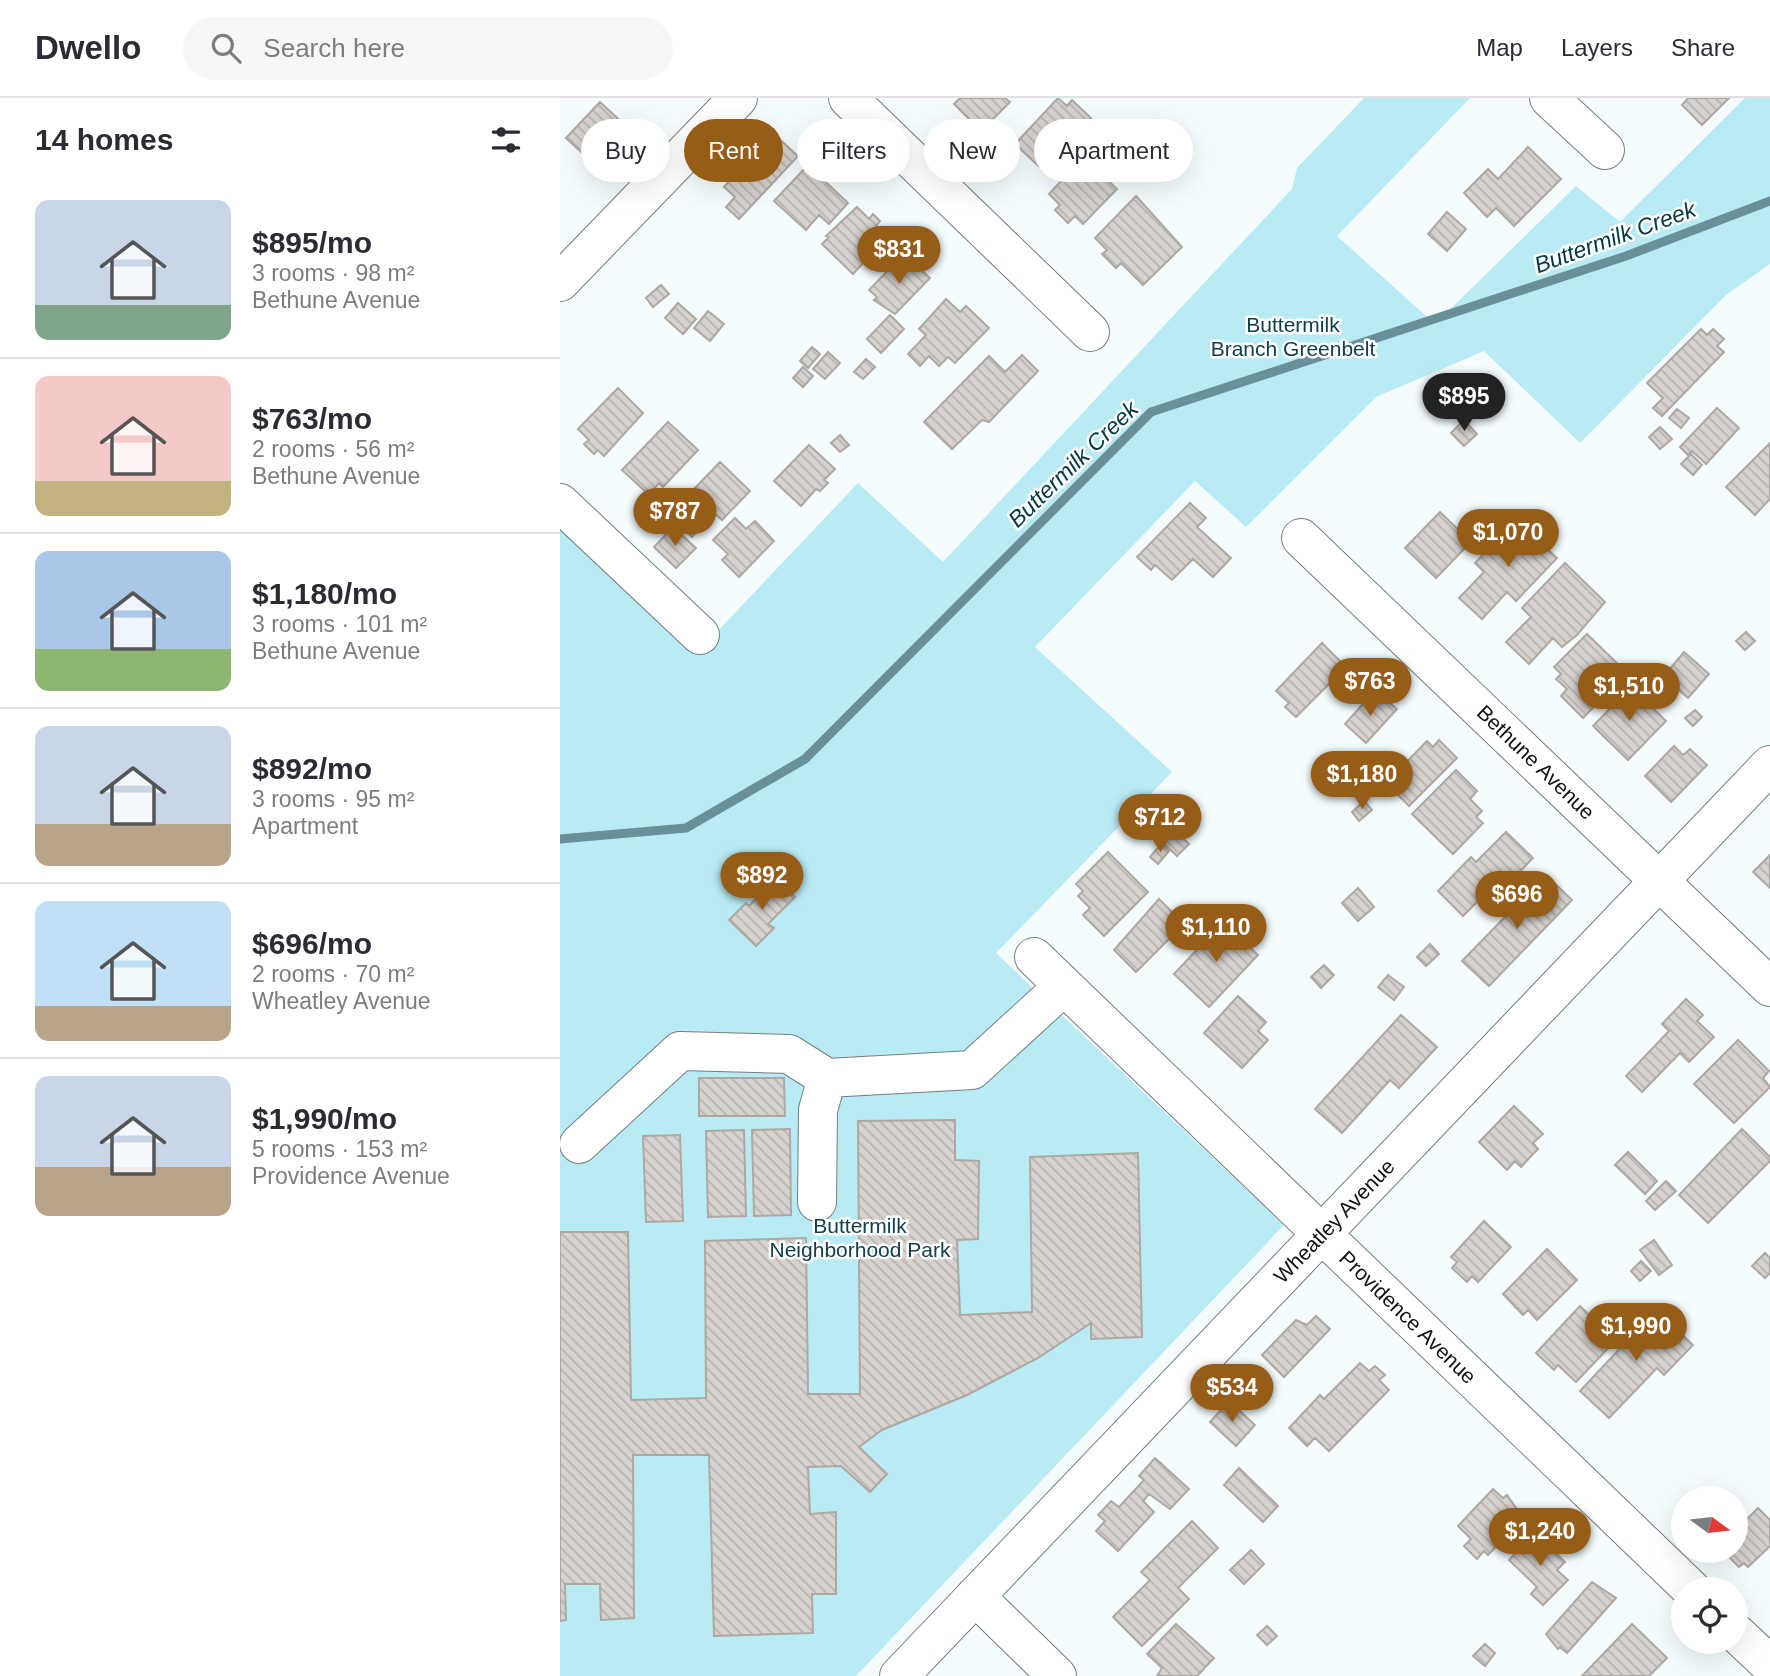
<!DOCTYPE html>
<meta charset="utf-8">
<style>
body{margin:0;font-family:Arial,sans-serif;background:#f7f7f7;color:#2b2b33;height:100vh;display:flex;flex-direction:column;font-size:26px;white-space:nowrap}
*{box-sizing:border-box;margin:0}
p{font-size:23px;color:#7c7c81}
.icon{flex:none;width:38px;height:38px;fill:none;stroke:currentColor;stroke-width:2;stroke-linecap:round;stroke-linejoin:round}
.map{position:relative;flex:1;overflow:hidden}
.panel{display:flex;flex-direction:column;background:#fff;width:560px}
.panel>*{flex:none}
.top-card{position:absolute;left:21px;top:21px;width:665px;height:63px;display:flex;gap:14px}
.needle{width:46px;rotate:105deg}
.tools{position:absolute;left:1111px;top:1388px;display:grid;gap:14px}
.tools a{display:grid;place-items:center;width:77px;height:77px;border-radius:50%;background:#fff;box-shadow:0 7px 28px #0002;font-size:35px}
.price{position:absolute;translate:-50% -60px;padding:0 16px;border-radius:24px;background:#965d19;color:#fff;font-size:23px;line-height:46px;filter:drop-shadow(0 2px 4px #0008)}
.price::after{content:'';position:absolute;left:50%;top:42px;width:21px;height:16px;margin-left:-10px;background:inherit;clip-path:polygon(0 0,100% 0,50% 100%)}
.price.selected{background:#222;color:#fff}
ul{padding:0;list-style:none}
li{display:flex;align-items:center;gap:21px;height:175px;padding:0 35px}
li+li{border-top:2px solid #e1e1e2}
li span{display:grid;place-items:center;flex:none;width:196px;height:140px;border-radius:14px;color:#555}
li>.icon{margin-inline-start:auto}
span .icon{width:84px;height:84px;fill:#fffc;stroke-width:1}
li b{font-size:30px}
h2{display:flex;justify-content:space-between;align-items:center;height:84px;padding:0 35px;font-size:30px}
.pill{padding:0 24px;border-radius:32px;background:#fff;box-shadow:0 7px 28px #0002;font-size:24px;line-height:63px}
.pill.selected{background:#965d19;color:#fff}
header{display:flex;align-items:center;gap:42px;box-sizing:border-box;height:98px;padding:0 35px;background:#fff;border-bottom:2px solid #e1e1e2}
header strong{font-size:33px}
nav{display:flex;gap:38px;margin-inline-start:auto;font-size:24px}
.search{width:490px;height:63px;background:#f7f7f7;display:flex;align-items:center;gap:18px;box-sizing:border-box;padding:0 24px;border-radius:38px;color:#7c7c81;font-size:26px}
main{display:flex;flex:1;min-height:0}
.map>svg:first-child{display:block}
</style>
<header>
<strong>Dwello</strong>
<div class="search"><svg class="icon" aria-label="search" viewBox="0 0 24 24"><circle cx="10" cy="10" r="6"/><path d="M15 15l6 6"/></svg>Search here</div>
<nav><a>Map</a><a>Layers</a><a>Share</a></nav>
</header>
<main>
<section class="panel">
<h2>14 homes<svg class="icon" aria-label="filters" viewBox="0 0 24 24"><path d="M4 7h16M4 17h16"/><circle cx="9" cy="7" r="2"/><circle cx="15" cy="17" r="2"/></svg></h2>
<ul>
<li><span style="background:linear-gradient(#c9d6e8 75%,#7fa58c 0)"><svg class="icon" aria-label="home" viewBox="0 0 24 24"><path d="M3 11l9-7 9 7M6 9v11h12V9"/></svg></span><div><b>$895/mo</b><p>3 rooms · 98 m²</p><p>Bethune Avenue</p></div></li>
<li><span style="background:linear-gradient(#f6c9c9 75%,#c2b280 0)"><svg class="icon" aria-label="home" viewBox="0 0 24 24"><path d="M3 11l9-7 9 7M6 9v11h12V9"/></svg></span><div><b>$763/mo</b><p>2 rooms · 56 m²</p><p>Bethune Avenue</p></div></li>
<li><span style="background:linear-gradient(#a9c7e8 70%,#8fb573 0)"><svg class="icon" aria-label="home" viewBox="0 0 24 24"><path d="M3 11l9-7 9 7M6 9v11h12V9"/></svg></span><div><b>$1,180/mo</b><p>3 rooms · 101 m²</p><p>Bethune Avenue</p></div></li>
<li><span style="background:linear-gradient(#c9d6e8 70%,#b9a48a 0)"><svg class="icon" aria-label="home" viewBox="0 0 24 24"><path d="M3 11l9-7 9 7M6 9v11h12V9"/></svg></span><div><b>$892/mo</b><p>3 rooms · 95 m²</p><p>Apartment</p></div></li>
<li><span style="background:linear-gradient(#bfe0f5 75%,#b9a48a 0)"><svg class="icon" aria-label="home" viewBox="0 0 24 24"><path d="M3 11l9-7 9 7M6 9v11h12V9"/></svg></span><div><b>$696/mo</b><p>2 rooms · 70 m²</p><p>Wheatley Avenue</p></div></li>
<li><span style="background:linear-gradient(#c9d6e8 65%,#b9a48a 0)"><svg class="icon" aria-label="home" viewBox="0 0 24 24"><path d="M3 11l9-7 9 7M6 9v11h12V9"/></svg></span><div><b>$1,990/mo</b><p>5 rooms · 153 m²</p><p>Providence Avenue</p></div></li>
</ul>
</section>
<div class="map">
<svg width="1210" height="1578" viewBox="0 0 1210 1578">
<defs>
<pattern id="building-back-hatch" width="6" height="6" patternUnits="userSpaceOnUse" patternTransform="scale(1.75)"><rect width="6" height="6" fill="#d7d2cd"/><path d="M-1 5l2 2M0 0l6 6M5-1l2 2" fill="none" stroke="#b7b3af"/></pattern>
</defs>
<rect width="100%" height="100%" fill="#f4fcfe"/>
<!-- green -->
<path fill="#b9ebf5" d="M804,0H910L777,138L875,226L1016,88L1060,124L1185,0H1210V166L1166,197L1020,345L924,253L816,299L686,429L635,383L475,549L612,674L436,855L724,1127L296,1578H0V429L135,557L298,385L383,464L732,91L737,70Z"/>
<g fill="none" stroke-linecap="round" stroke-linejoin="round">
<!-- stream -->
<path stroke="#699099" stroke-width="9" d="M0,741L126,730L245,661L591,314L1066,158L1210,103"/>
</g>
<!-- building -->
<path fill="url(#building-back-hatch)" stroke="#ada8a3" stroke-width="2" d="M400,0H445L450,4L421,33L394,6Z
M498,0L507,8L512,2L531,20L523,29L528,34L488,77L455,46Z
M1169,0L1142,27L1122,7L1128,0Z
M40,4L66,28L50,45L54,49L36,68L6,40Z
M214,36L238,58L179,121L166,109L175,99L164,89L182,69L179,65L188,56L191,60Z
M968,49L1001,81L954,128L936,110L927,119L904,95L928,71L938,81Z
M517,66L529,78L536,71L557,91L523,126L515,118L508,125L495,112L500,107L489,96Z
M248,67L288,105L269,126L259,117L246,132L214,103Z
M576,98L622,149L583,187L561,165L556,170L542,156L547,152L535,140Z
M297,109L309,121L313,116L320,123L316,128L334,151L315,170L307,161L293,176L262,146L269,139L266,138Z
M887,114L906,131L887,153L868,136Z
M340,160L350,170L355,166L370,180L335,216L314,202L317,199L309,192Z
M101,187L109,196L93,209L86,200Z
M386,201L400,214L406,208L429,230L395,265L388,259L379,268L369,258L360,268L348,256L366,237L359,231Z
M118,205L136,221L123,236L105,220Z
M148,213L164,226L150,243L134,230Z
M330,217L344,231L321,255L307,241Z
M1141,231L1147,237L1153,231L1164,241L1157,248L1164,254L1102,318L1093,310L1103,300L1087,285Z
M252,249L260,256L248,270L240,263Z
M268,254L280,265L265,281L253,271Z
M462,257L478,273L429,324L422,322L392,351L364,324L429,258L445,274Z
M306,261L315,269L303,281L294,274Z
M243,269L253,278L243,289L233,280Z
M58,290L83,315L44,358L38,352L34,356L24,346L29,342L18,331Z
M1157,310L1179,330L1146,366L1132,353L1128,357L1120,349Z
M1117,311L1129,320L1121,330L1109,320Z
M904,322L917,336L904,348L891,335Z
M108,324L138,352L103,389L99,385L89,397L62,372Z
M1100,329L1112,341L1100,351L1089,339Z
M280,337L289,347L280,354L271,345Z
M1210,345V401L1195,417L1166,389Z
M249,347L275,371L264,382L268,385L260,393L256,391L241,408L214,383Z
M1131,356L1142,367L1133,377L1121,366Z
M160,364L190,393L162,422L154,415L132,439L109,417Z
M630,405L646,420L637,429L671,460L653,479L633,461L612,482L595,467L591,472L577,459Z
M880,414L911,444L876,480L845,450Z
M175,420L186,431L195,423L214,443L179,479L162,462L168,456L153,442Z
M957,422L997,460L956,503L947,494L922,521L899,500L924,474L915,465Z
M113,429L136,450L116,470L94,449Z
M1005,465L1045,504L1017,537L1002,549L993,540L969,566L946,544L971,519L962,510Z
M1186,534L1195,543L1185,552L1176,543Z
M1027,536L1067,575L1023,620L1001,598L1007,591L996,581L1001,576L994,569Z
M762,545L786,569L736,619L725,609L729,605L716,593Z
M1124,554L1149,576L1128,600L1104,578Z
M1071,589L1106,623L1068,662L1033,628Z
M811,597L821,606L825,601L837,611L806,645L785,626Z
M1135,612L1142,619L1133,628L1125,620Z
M879,642L897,660L849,708L826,685L867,643L873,649Z
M1114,648L1123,657L1130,651L1147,667L1111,704L1085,678Z
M896,672L917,693L910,701L922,713L916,719L923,725L893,756L852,716Z
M804,703L812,712L799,723L792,714Z
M611,729L629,746L617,758L600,742Z
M946,734L973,760L941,793L934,787L903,818L878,793L911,759L916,764Z
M601,746L609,753L598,766L590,759Z
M548,754L588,794L544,838L523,817L530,810L518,798L523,793L516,786Z
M1210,757V790L1193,774Z
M986,777L1012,802L929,888L902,863Z
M216,780L235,799L208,826L214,830L196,848L169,822L186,805L189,808Z
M798,790L814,809L798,823L782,805Z
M599,801L624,826L576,874L554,852Z
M663,824L698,857L649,909L614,876Z
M870,846L879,856L866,868L857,859Z
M764,867L774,877L761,890L751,879Z
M828,877L844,889L834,902L818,889Z
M678,898L706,924L698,933L708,942L682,970L644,935Z
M1126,901L1143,917L1137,923L1154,939L1129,964L1120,955L1082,994L1066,978L1109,933L1102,926Z
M841,917L877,949L839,990L830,982L782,1035L755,1011Z
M1178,942L1209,973L1203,980L1210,989L1174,1025L1134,986Z
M139,980H224L225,1018H139Z
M954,1008L983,1036L973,1045L978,1051L961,1069L955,1063L947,1072L919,1044Z
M395,1022V1062L419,1063L418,1141L397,1142L400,1217L472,1214L470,1059L578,1055L582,1239L531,1241V1225L478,1260L407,1297L322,1332L299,1349L327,1376L310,1394L281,1368L248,1369L250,1416L276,1414V1496H252L253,1535L154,1538L149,1357H73L74,1520L41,1522L40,1486H5L6,1522L0,1523V1134H68L71,1302L146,1300L145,1143L246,1140L248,1296H300L298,1023Z
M230,1031L231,1117L194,1118L192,1032Z
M1182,1031L1210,1059V1063L1148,1125L1119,1097Z
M184,1032L186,1118L148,1119L146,1033Z
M120,1037L123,1123L86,1124L83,1038Z
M1068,1054L1097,1083L1085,1096L1055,1067Z
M1106,1083L1116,1093L1095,1112L1086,1103Z
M924,1123L951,1149L918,1184L912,1178L907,1184L892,1170L897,1164L891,1159Z
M1094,1142L1112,1167L1099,1177L1080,1152Z
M987,1151L1017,1182L977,1222L968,1212L963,1217L943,1196Z
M1205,1155L1210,1160V1175L1205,1180L1192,1168Z
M1081,1163L1091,1173L1080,1183L1071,1173Z
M1020,1208L1056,1242L1016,1284L998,1267L994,1272L976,1255Z
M1096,1212L1133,1247L1104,1277L1097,1270L1049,1320L1020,1293Z
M1118,1212L1124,1221L1116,1227L1109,1218Z
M756,1218L770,1231L724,1279L702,1257L736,1222L747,1227Z
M800,1265L809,1273L815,1268L825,1277L819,1282L829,1292L769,1353L755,1340L747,1348L729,1330L760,1297L764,1301Z
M669,1303L695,1327L676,1348L650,1324Z
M595,1360L629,1391L610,1411L589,1396L583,1403L594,1414L558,1453L536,1433L545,1423L538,1417L551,1403L559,1409L584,1382L579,1378Z
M679,1370L718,1408L703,1424L664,1387Z
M933,1391L943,1400L947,1397L963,1420L928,1457L924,1453L917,1461L904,1448L911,1441L898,1428Z
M1198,1410L1210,1422V1448L1188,1469L1184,1465L1179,1469L1170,1460L1174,1454L1172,1452H1176V1432Z
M632,1423L658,1450L618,1490L629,1501L582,1548L553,1519L590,1482L581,1474Z
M975,1435L1005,1464L997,1472L1008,1482L983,1507L971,1496L977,1489L949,1462Z
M691,1452L704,1466L684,1486L670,1472Z
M1032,1484L1056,1500L1007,1555L1000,1549L998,1551L986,1536Z
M616,1526L654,1560L637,1578H597L602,1570L587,1556Z
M1072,1526L1107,1560L1089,1578H1022Z
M707,1528L717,1538L707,1547L697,1537Z
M925,1546L935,1555L925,1568L913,1558Z"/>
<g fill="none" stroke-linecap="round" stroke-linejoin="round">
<!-- minor casing -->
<g stroke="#767d7f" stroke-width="40">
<path id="minor" d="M288,0L530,234
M989,0L1045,52
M0,184L178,0
M0,405L140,537
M741,440L1210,889
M474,859L1131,1491
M19,1046L120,953L229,956L267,980L412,972L504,888
M257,1104L258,1012L267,980
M415,1498L497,1578
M1176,1535L1210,1567
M339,1578L1210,667"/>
</g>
<!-- minor -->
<use href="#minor" stroke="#fff" stroke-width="38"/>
</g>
<g text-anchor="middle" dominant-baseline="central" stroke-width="5" stroke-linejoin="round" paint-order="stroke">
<!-- park labels -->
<g font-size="21" fill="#0e414a" stroke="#fff">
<text x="733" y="226">Buttermilk<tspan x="733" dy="24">Branch Greenbelt</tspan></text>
<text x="300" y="1127">Buttermilk<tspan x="300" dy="24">Neighborhood Park</tspan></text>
</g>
<!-- street labels -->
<g font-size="21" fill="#0f1112" stroke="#fff">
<text transform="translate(976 664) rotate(44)">Bethune Avenue</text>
<text transform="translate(774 1123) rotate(-46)">Wheatley Avenue</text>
<text transform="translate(848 1219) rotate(44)">Providence Avenue</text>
</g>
<!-- water labels -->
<g font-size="23" font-style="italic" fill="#013841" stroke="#fff">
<text transform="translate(1055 139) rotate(-20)">Buttermilk Creek</text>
<text transform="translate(513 366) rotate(-44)">Buttermilk Creek</text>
</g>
</g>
</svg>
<div class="tools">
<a><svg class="needle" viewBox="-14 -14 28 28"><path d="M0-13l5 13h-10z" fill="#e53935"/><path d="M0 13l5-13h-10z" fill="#7c7c81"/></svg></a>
<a><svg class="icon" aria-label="locate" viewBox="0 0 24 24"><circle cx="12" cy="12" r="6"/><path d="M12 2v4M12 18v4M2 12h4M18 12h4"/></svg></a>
</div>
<b class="price" style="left:339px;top:188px">$831</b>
<b class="price selected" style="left:904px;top:335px">$895</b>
<b class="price" style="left:115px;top:450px">$787</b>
<b class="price" style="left:948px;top:471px">$1,070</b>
<b class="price" style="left:810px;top:620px">$763</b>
<b class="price" style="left:1069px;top:625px">$1,510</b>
<b class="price" style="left:802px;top:713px">$1,180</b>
<b class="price" style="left:600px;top:756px">$712</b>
<b class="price" style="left:202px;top:814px">$892</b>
<b class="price" style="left:957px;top:833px">$696</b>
<b class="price" style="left:656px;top:866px">$1,110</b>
<b class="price" style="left:1076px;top:1265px">$1,990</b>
<b class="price" style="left:672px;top:1326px">$534</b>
<b class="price" style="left:980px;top:1470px">$1,240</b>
<div class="top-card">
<a class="pill">Buy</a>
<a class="pill selected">Rent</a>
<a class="pill">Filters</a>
<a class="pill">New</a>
<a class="pill">Apartment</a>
</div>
</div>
</main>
